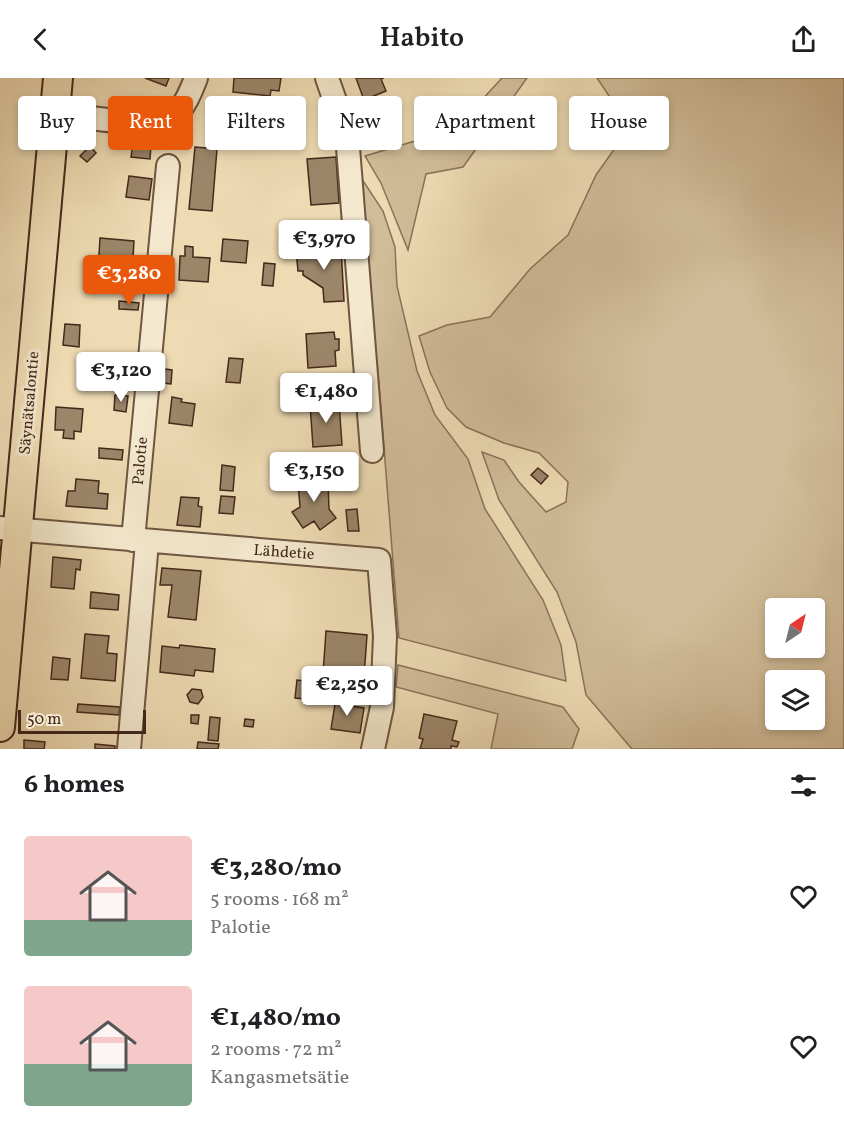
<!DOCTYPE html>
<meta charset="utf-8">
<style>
body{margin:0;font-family:Vollkorn,serif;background:#f6f6f6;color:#202124;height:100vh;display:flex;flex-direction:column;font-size:22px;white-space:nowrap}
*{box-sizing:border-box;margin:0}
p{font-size:20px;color:#757577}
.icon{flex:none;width:33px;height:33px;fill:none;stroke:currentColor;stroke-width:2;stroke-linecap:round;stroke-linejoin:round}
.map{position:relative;height:671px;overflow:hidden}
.details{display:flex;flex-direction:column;background:#fff;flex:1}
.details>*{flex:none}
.hud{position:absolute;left:18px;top:18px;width:808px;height:54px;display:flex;gap:12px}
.needle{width:39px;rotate:35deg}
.tools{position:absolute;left:765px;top:520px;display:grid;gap:12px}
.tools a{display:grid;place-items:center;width:60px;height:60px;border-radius:6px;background:#fff;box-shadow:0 3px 9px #0003;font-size:30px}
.scale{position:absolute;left:18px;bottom:15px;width:128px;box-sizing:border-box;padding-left:6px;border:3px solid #44291b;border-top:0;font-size:16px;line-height:21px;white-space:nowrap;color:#44291b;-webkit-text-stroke:4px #f4e8ce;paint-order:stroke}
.price{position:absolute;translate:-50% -51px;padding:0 14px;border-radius:6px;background:#fff;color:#222;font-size:20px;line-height:39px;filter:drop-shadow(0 2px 3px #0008)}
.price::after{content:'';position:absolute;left:50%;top:36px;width:18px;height:14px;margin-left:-9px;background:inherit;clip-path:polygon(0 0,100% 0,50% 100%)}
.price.selected{background:#ea580c;color:#fff}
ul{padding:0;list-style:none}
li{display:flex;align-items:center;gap:18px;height:150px;padding:0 24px}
li span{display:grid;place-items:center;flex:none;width:168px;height:120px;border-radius:6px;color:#555}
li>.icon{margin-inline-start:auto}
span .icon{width:72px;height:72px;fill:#fffc;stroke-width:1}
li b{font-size:26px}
h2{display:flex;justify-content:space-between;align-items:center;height:72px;padding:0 24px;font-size:26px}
.pill{padding:0 21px;border-radius:6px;background:#fff;box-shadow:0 3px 9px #0003;font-size:21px;line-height:54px}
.pill.selected{background:#ea580c;color:#fff}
header{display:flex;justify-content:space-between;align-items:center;height:78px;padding:0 24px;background:#fff;font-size:27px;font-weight:600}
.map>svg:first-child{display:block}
</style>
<header><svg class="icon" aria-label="back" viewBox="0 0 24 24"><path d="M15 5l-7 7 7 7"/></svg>Habito<svg class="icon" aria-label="share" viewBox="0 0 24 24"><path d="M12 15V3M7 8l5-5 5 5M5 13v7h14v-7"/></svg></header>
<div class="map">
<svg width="844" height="671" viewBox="0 0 844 671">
<rect width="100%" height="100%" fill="#eedbb3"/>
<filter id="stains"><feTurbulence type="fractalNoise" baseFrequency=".00333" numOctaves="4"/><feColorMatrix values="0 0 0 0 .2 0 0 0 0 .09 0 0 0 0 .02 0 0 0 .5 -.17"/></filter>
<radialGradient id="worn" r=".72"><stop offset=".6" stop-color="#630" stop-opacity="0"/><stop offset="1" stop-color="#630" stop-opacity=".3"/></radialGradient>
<!-- green -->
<path fill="#d1bd99" stroke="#8a735a" stroke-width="1.5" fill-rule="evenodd" d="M502,0H527L463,89L426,96L408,172L381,105L365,78L455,51Z
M597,0H844V671H632L586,617L576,564L557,514L499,422L482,374L504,382L519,404L546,434L566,424L568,404L539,375L504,365L466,349L447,330L430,294L419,258L447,247L490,239L530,191L568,157L596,97L630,49ZM776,531H814V570H776ZM776,603H814V642H776Z
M354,89L383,133L395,169L397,208L417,293L435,337L468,381L485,431L543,522L561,567L566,603L399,560L378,294Z
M398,587L563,629L579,651L572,671H491L498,636L396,609Z"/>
<!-- building -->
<path fill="#9c866a" stroke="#44291b" stroke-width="1.5" d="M145,0H169L166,8Z
M234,0H281L279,13L271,12L270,18L233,14Z
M356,0H384L381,1L386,13L364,22Z
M133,65L151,68L150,81L131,79Z
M90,68L96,75L87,84L80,78Z
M195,69L217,71L212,133L189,131Z
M336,79L339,125L311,127L307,81Z
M129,98L152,101L149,122L126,119Z
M100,160L134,163L132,196L98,193Z
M223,161L248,163L246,185L221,183Z
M185,168L193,169V179L210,180L208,204L179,202L180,178H185Z
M341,169L344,223L324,224L323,210L303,197V193H298L296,172Z
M264,185L275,186L273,208L262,207Z
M119,223L139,225L138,232L119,231Z
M65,246L80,247L79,269L63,267Z
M334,254L335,261H339V272L335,273L336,288L308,290L306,256Z
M229,280L243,281L240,305L226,304Z
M165,291L172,292L171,306L163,305Z
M115,317L128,318L126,334L114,332Z
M172,319L182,321L181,324L195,326L192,348L169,345Z
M339,324L342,367L313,369L310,326Z
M56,329L83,331L81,354L74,353V361L63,360L64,352H55Z
M99,370L123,372L122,382L99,380Z
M222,387L235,389L233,413L220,412Z
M538,390L548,398L541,406L531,397Z
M323,397V403H328L329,431L336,440L320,452L314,443L303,450L292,434L300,429L298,404H305L304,398Z
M76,401L99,403L98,415L108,416L107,431L66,428L68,413H75Z
M221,418L235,419L233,436L219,435Z
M181,419L199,420L198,428L202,429L200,449L177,447Z
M357,431L359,453H348L346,432Z
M53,479L81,482L80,492L76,491L74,511L51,509Z
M162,490L201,493L196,542L168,539L172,507H160Z
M91,514L119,517L118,532L90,530Z
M326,553L367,557L364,599L323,596Z
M85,556L109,558L107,575L117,576L115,603L81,600Z
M180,567L215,571L213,594L195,592L194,598L160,594L162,568L179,570Z
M53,579L70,581L68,602L51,601Z
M297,602L318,605L315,622L295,620Z
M192,611L201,612L203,619L198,626L190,624L187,617Z
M336,620L352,622L351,628L364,630L360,655L331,651Z
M78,626L120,629L119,637L77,634Z
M424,636L457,643L452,662L459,664L457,669L451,668V671H420L423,661L419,660Z
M191,637H199L198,646L191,645Z
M210,639L220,640L218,663L208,662Z
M245,641L254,642L253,649L244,648Z
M24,662L45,664L44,671H24Z
M198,664L219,666L218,671H197Z
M95,666L115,668V671H95Z"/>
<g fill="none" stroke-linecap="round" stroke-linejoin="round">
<!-- minor casing -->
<g stroke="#6e5641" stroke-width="26">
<path id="minor" d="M327,0L347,57L372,373
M56,36C77,38 157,51 172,40C184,31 191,13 196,0
M0,450L379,482L385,558L382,629L373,671
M133,462L168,88
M129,671L147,464"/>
</g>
<!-- major casing -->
<g stroke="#44291b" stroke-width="32">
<path id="major" d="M0,649L58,0"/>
</g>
<!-- minor -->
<use href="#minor" stroke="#f4e8ce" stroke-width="22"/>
<!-- major -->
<use href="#major" stroke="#eedbb3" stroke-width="28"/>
</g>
<g text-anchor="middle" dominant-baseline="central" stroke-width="6" stroke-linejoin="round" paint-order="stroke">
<!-- street labels -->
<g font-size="16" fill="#44291b" stroke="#f4e8ce">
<text transform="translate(30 325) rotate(-85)">Säynätsalontie</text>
<text transform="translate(141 383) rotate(-85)">Palotie</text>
<text transform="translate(284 475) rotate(4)">Lähdetie</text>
</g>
</g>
<rect width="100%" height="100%" filter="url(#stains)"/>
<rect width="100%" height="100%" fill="url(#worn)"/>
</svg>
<div class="tools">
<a><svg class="needle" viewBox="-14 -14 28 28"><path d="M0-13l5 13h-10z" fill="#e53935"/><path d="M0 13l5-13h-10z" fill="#757577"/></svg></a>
<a><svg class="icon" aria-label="layers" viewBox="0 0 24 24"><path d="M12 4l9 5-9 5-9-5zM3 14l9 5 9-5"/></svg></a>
</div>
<div class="scale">50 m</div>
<b class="price" style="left:324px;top:193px">€3,970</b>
<b class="price selected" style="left:129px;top:228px">€3,280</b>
<b class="price" style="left:121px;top:325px">€3,120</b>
<b class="price" style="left:326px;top:346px">€1,480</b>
<b class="price" style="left:314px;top:425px">€3,150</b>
<b class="price" style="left:347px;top:639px">€2,250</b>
<div class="hud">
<a class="pill">Buy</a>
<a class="pill selected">Rent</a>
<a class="pill">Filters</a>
<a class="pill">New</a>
<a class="pill">Apartment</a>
<a class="pill">House</a>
</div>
</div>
<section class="details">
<h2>6 homes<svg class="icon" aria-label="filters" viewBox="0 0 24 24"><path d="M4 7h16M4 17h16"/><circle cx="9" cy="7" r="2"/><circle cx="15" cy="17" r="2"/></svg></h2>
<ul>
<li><span style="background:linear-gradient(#f6c9c9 70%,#7fa58c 0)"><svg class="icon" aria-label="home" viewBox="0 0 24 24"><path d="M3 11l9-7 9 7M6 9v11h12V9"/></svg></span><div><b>€3,280/mo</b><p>5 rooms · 168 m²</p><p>Palotie</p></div><svg class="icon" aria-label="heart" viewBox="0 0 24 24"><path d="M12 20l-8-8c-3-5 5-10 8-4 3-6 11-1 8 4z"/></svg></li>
<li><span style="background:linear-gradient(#f6c9c9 65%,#7fa58c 0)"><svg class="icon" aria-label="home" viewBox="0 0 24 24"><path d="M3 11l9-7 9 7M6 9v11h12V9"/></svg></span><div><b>€1,480/mo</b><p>2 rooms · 72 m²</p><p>Kangasmetsätie</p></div><svg class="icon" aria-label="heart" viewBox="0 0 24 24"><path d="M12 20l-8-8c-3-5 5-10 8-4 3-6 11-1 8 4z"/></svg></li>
</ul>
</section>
